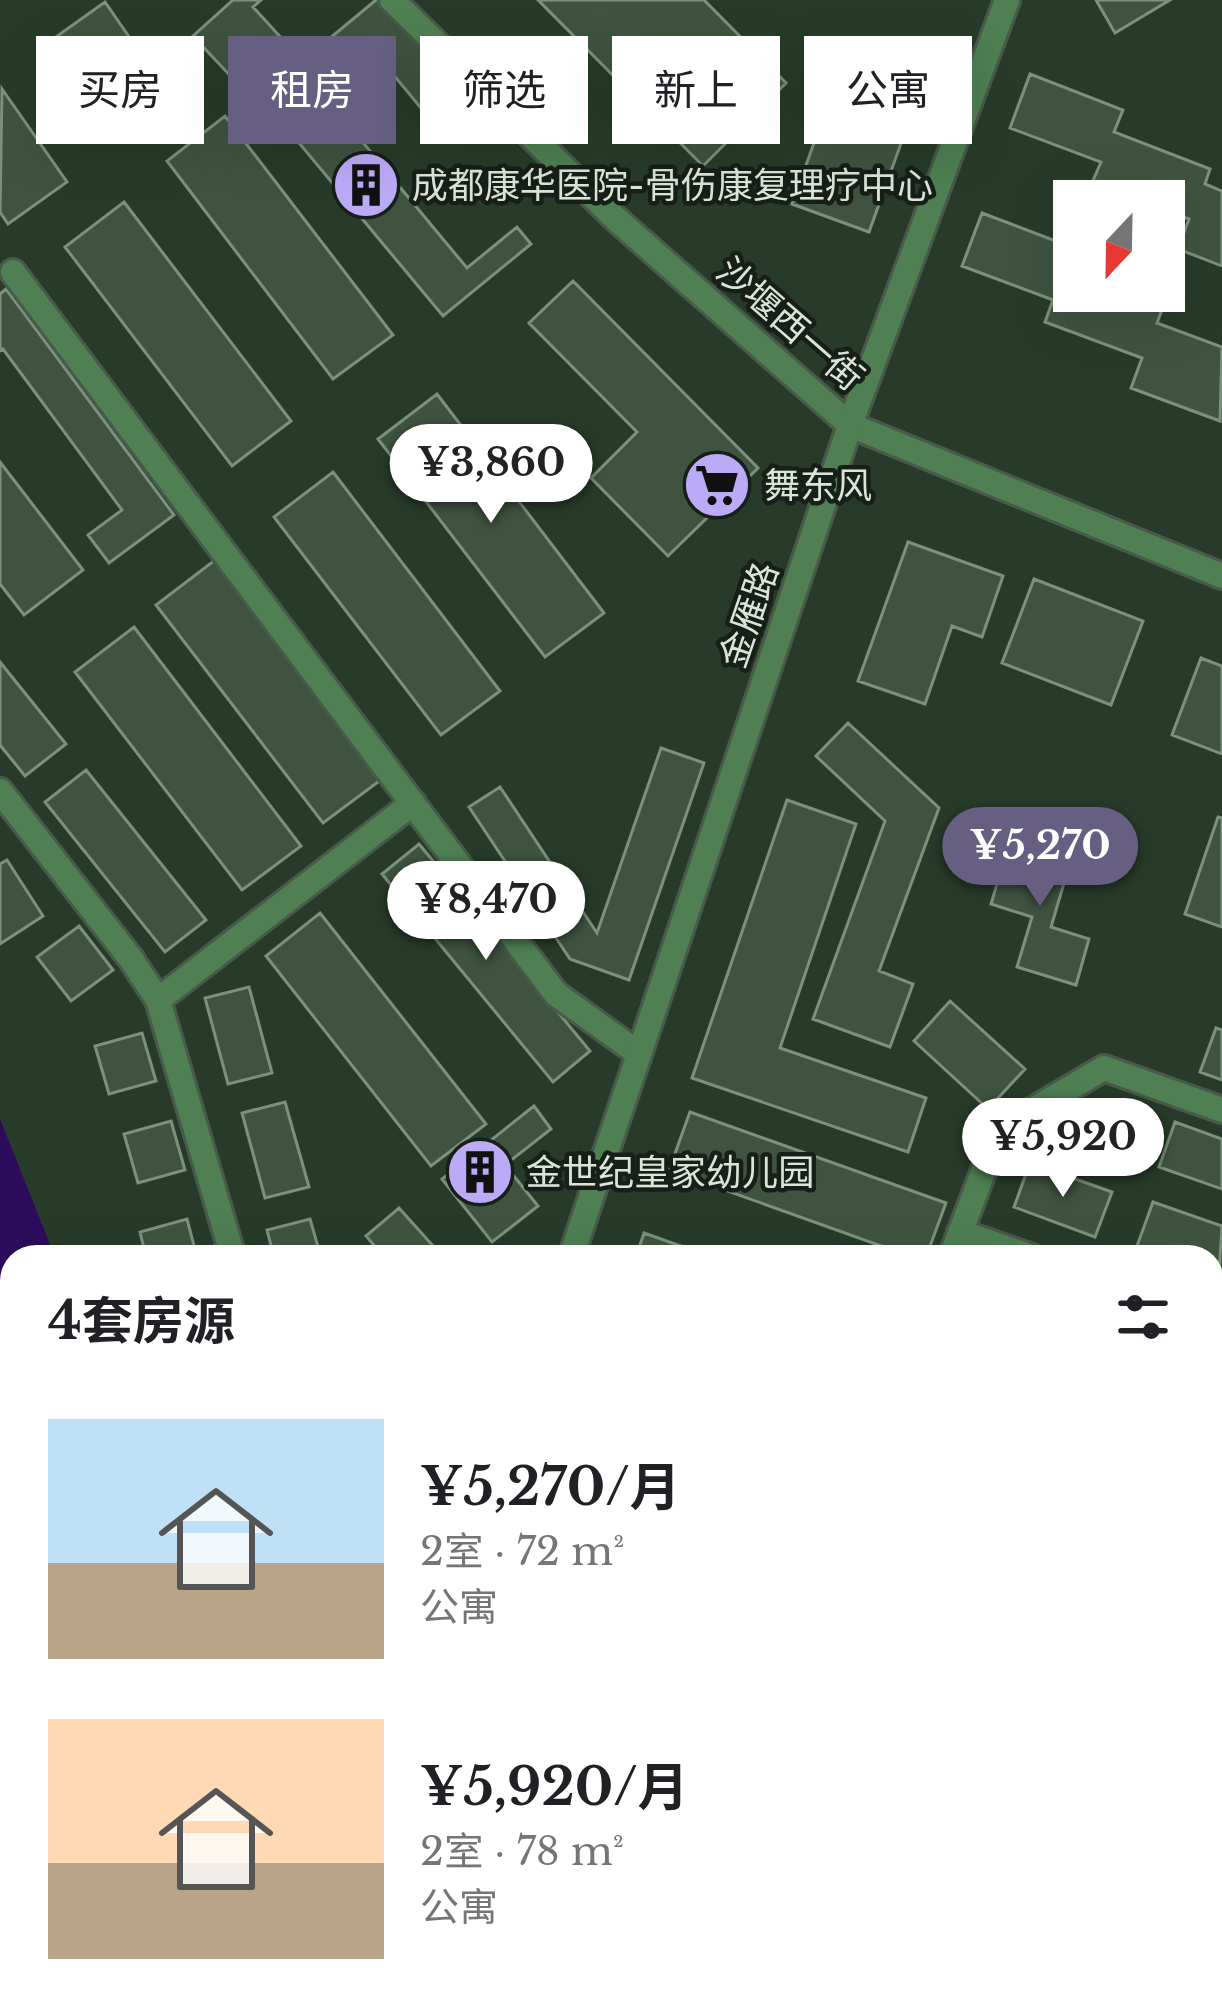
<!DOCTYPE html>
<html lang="zh">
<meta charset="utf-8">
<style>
body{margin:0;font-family:"Libre Baskerville","Noto Sans SC",serif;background:#f2f2f2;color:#202124;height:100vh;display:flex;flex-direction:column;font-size:45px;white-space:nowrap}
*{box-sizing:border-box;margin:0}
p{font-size:39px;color:#757577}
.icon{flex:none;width:66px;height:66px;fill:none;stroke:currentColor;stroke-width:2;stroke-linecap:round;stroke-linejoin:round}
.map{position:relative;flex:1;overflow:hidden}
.details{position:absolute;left:0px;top:1245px;width:1224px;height:771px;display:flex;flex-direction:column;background:#fff;border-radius:36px 36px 0 0;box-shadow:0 12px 48px #0002}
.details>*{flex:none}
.banner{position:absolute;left:36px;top:36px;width:1152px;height:108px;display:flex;gap:24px}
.needle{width:78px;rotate:202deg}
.fabs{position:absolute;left:1053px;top:180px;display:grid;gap:24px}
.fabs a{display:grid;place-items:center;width:132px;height:132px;border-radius:0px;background:#fff;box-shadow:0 12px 48px #0002;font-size:60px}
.price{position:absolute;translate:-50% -102px;padding:0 27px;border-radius:42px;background:#fff;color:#222;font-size:39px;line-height:78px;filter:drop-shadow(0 3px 6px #0008)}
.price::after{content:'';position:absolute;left:50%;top:72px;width:36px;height:27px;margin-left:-18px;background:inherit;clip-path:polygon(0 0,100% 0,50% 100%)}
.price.on{background:#665f82;color:#fff}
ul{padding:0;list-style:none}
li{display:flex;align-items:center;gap:36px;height:300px;padding:0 48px}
li span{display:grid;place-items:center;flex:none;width:336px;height:240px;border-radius:0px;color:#555}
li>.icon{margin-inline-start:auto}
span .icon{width:144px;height:144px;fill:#fffc;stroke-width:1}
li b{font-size:51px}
h2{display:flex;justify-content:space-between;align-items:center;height:144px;padding:0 48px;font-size:51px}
.pill{padding:0 42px;border-radius:0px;background:#fff;box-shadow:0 12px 48px #0002;font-size:42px;line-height:108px}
.pill.on{background:#665f82;color:#fff}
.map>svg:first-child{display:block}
</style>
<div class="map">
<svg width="1222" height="2014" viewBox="0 0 1222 2014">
<rect width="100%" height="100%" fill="#283b2a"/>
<!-- green -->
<path fill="#5f4a95" d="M0,1387L12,1409V1523L0,1501Z
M0,1620L12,1647V1799L0,1831Z
M12,1916V2004H382L390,2014H0V1925Z"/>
<!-- water -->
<path fill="#2d0c5c" d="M0,1119L55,1257H12V1409L0,1387Z
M382,2004H615L626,2014H390Z"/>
<!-- building -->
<path fill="#405341" stroke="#7c917d" stroke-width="3" d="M233,0H261L253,7L284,41L237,83L193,36Z
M376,0H382L480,117L449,142L378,56L326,98L467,268L517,227L531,244L443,316L260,96Z
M538,0H704L786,83L703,166Z
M1096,0H1170L1115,33Z
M105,2L170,96L112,137L46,44Z
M848,49L925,77L869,232L792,204Z
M1030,74L1123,110L1114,132L1210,169L1205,184L1222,191V266L1178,249L1189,219L1164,210V201H1140L1092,183L1101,162L1010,128Z
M2,89L67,182L8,224L0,212Z
M225,116L393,335L333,379L167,161Z
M124,202L291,421L232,466L65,247Z
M982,213L1074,248L1067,271L1074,273V291H1121L1163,307L1157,323L1222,347L1220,421L1131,388L1142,358L1045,322L1053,300L962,266Z
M573,281L758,468L668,556L591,478L637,432L529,323Z
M6,289L174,515L109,563L88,535L122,510L3,349L0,351V294Z
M437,394L604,613L545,657L378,439Z
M0,462L83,570L24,615L0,584Z
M333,472L500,691L441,735L274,517Z
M908,542L1003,576L982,637L952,626L925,704L858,681Z
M215,560L382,779L323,823L156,605Z
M1034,579L1143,621L1111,705L1002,663Z
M134,627L301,846L242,890L75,672Z
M1201,658L1222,666V754L1172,735Z
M0,662L66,744L25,776L0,745Z
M848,723L939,808L879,971L913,984L890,1047L813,1019L885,821L816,756Z
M661,748L704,763L629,980L570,959L469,807L500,787L597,933Z
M86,770L206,920L165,952L45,802Z
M787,800L856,824L780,1048L926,1098L908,1152L692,1078Z
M1218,817L1222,818V927L1185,914Z
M1011,837L1072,856L1051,927L1089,939L1076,985L1017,967L1032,917L991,904Z
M419,844L590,1051L553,1082L382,874Z
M7,860L43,916L0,944V864Z
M320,913L486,1124L431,1166L266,956Z
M79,926L113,970L71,1001L37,957Z
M249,987L272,1073L228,1084L205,998Z
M950,1001L1025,1069L988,1109L914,1041Z
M1216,1028L1222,1030V1080L1200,1072Z
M142,1033L156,1081L109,1094L95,1046Z
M285,1102L309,1187L265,1198L242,1113Z
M534,1106L551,1129L505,1165L538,1206L492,1242L442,1179Z
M690,1112L946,1203L926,1257H912L669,1170Z
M171,1121L185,1170L138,1183L124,1134Z
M1175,1122L1222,1139V1189L1159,1167Z
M1030,1163L1112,1192L1095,1237L1014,1207Z
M1153,1202L1222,1226L1219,1275L1212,1273V1257H1167L1137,1246Z
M399,1208L443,1257H384L366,1236Z
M187,1219L197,1257H146L140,1232Z
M310,1219L321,1257H274L267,1230Z
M644,1233L712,1257H636Z
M1212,1546L1222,1549V1599L1212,1596Z
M1212,1630L1222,1634V1684L1212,1681Z
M1212,1757L1222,1760V1792L1213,1817Z
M1212,1961L1222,1964V2014H1194L1179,2009L1181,2004H1212Z
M823,2004H861L872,2014H814Z"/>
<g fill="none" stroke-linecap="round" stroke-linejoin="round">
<!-- minor casing -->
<g stroke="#485a4a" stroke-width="30">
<path id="minor" d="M392,0L615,218L850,425L1222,576
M13,272L556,994L639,1054
M0,791L131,959L158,1000L233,1257
M158,1000L413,803
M960,1232L1032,1257
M951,1257L999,1130L1104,1068L1222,1110
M1212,1318L1222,1322
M1212,1510L1222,1513
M0,1587L12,1609
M1212,1734L1222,1737
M0,1872L12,1857
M1212,1935L1222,1939
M670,2004L679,2014
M953,2004L980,2014"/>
</g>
<!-- tertiary casing -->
<g stroke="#485a4a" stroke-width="30">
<path id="tertiary" d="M571,1257L850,425L1007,0"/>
</g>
<!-- minor -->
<use href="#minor" stroke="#4f7f53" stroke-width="24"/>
<!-- tertiary -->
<use href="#tertiary" stroke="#4f7f53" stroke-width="24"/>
</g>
<!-- icons -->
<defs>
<g id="building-disc" transform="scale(3.45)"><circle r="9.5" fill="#bbaaf6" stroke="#171f18"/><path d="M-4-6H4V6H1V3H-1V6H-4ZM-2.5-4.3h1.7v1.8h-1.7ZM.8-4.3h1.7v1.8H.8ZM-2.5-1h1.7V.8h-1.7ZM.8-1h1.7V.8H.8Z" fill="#111"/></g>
<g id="supermarket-disc" transform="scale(3.45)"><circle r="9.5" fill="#bbaaf6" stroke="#171f18"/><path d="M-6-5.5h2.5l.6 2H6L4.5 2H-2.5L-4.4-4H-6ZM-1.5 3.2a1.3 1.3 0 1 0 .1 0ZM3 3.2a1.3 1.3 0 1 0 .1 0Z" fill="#111"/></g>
</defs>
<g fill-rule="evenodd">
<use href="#building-disc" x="366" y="185"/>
<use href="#supermarket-disc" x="717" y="485"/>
<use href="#building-disc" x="480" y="1172"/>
</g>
<g text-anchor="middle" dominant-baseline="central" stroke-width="9" stroke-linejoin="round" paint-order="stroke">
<!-- poi labels -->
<g font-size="36" fill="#dae5da" stroke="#171f18" text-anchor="start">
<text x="412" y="185">成都康华医院-骨伤康复理疗中心</text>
<text x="764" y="485">舞东风</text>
<text x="526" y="1172">金世纪皇家幼儿园</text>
</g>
<!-- street labels -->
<g font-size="36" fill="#dae5da" stroke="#171f18">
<text transform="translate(790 324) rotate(41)">沙堰西一街</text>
<text transform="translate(749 615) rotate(-71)">金雁路</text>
</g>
</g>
</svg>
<div class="fabs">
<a><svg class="needle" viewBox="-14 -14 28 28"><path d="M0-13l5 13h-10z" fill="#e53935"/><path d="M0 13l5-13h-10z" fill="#757577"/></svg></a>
</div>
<b class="price" style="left:491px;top:526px">¥3,860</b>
<b class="price on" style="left:1040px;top:909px">¥5,270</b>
<b class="price" style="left:486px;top:963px">¥8,470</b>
<b class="price" style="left:1063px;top:1200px">¥5,920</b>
<div class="banner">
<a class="pill">买房</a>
<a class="pill on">租房</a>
<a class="pill">筛选</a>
<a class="pill">新上</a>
<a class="pill">公寓</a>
</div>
<section class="details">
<h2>4套房源<svg class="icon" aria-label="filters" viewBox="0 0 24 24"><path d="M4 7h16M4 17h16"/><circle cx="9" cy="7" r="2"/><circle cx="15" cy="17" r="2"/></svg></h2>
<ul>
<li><span style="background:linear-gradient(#bfe0f5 60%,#b9a48a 0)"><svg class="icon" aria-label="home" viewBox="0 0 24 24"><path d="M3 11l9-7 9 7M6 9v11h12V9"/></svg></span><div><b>¥5,270/月</b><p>2室 · 72 m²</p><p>公寓</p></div></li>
<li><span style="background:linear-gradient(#ffd9b3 60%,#b9a48a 0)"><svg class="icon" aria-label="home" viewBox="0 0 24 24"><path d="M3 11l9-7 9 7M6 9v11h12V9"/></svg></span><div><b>¥5,920/月</b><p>2室 · 78 m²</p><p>公寓</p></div></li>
</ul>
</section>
</div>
